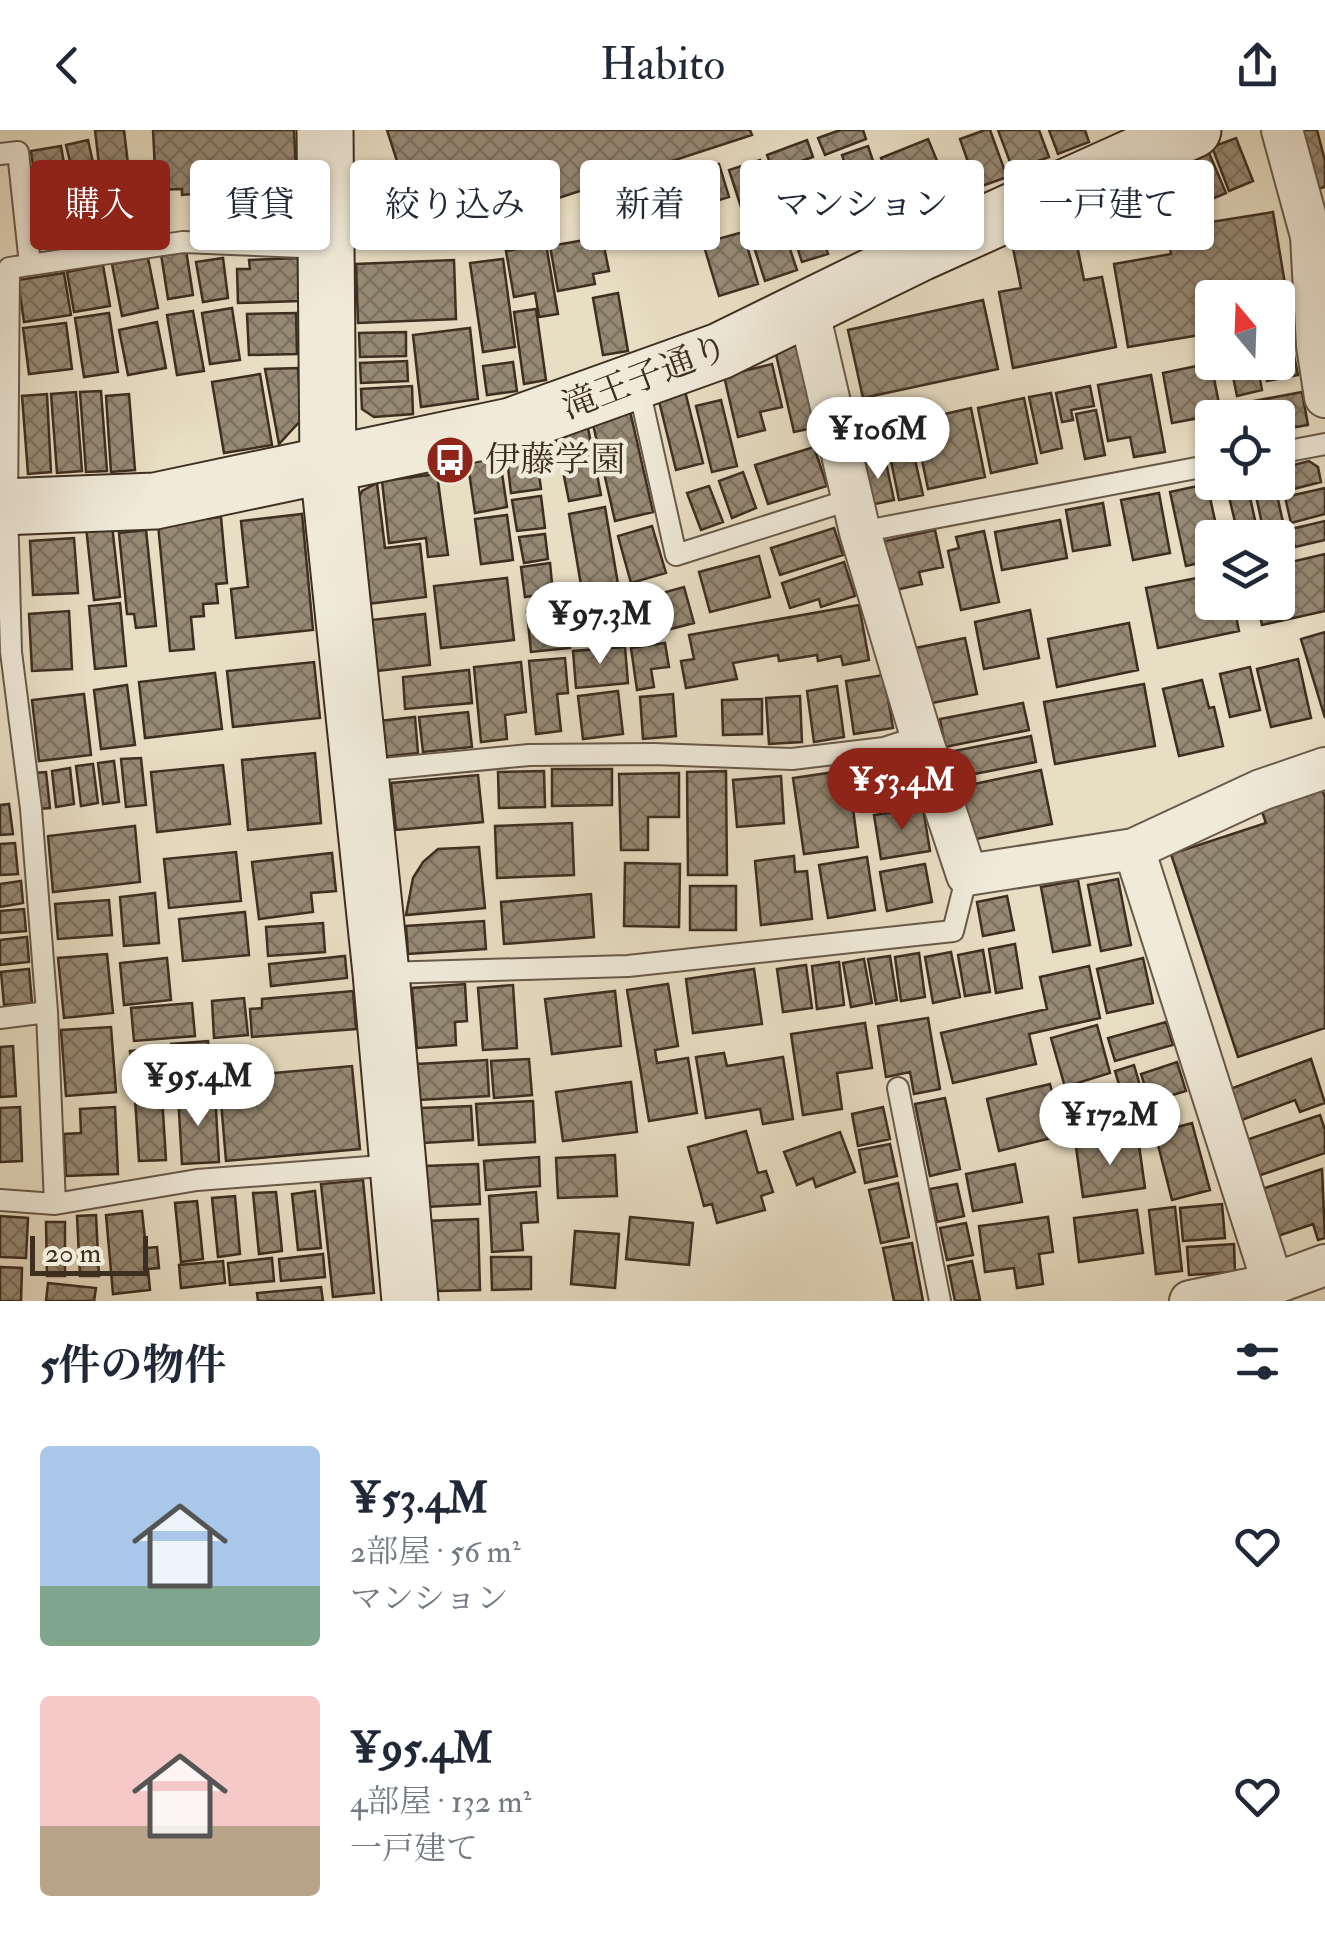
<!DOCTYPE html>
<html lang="ja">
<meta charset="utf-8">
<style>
body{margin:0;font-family:"IM FELL Double Pica","Noto Serif JP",serif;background:#f2f2f3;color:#1f2937;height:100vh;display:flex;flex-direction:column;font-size:38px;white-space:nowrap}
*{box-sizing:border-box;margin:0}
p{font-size:32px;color:#747a83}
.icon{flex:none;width:55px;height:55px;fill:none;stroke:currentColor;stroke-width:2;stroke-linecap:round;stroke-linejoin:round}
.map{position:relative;height:1171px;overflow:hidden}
.side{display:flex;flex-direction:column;background:#fff;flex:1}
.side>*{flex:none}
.hud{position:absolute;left:30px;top:30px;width:1265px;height:90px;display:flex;gap:20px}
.needle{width:65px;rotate:341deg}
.controls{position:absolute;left:1195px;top:150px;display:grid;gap:20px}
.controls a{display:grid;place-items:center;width:100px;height:100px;border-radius:10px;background:#fff;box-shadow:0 2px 8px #0004;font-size:50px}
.scale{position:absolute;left:30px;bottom:25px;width:118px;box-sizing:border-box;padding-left:10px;border:5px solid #3e2e20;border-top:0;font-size:28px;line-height:35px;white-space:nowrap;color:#3e2e20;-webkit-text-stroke:8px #f0ead9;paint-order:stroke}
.price{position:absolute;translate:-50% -85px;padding:0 22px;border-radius:35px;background:#fff;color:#222;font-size:32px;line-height:65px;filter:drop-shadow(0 2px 5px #0008)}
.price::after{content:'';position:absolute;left:50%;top:60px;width:30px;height:22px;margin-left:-15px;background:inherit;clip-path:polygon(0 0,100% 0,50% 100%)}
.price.on{background:#8f2418;color:#fff}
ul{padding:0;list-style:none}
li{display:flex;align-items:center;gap:30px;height:250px;padding:0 40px}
li span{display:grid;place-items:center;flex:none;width:280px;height:200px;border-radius:10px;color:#555}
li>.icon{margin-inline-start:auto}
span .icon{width:120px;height:120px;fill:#fffc;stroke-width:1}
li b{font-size:42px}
h2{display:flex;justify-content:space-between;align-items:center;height:120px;padding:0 40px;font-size:42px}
.chip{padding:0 35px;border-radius:10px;background:#fff;box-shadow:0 2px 8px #0004;font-size:35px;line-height:90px}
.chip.on{background:#8f2418;color:#fff}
header{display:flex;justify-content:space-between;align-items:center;height:130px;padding:0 40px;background:#fff;font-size:45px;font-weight:600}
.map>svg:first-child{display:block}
</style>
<header><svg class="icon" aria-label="back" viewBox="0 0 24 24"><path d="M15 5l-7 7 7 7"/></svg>Habito<svg class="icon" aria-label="share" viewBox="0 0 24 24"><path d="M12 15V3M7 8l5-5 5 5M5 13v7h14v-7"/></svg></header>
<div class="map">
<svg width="1325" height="1171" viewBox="0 0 1325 1171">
<defs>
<pattern id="building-cross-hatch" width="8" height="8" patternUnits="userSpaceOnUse" patternTransform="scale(2.5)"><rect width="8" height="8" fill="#968a75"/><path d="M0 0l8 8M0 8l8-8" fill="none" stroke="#7c7160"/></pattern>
</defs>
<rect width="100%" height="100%" fill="#e8dec4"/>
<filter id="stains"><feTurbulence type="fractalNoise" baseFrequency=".002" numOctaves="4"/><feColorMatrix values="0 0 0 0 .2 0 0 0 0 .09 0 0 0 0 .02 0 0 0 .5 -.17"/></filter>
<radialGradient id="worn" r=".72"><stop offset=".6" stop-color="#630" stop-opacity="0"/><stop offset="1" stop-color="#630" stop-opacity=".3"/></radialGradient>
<!-- building -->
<path fill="url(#building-cross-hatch)" stroke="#3e2e20" stroke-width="2.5" d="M95,0H124L135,93L118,94L112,50L101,52Z
M153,0H294L298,84L221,87V79L204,80V63L182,65V59L156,60Z
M387,0H750L752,5L423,112Z
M840,0H863L866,9L825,25L818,8Z
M985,0H990L1007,47L977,58L960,9Z
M998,0H1039L1049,27L1013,40Z
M1049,0H1085L1089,12L1058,24Z
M1299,0H1317L1325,31V57L1313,60Z
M1236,8L1253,51L1229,61L1212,17Z
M928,9L954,72L907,91L881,28Z
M88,10L97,51L76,56L66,15Z
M807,10L813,27L773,41L767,25Z
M61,16L66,45L35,50L31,21Z
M868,16L876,40L850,49L842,25Z
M1207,18L1226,63L1178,83L1159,38Z
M760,30L797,140L765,151L729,40Z
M719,34L729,67L688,80L677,47Z
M801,37L808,62L782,71L774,46Z
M1153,41L1169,81L1134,95L1118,55Z
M880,47L888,71L862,80L854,56Z
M1113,58L1129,95L1108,103L1093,66Z
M106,60L112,101L93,104L87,63Z
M82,65L86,103L68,104L64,67Z
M58,67L63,107L43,109L39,70Z
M810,68L819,93L792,101L784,77Z
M1088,68L1104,107L1089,112L1062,80Z
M890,76L898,101L872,109L864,85Z
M1273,82L1291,190L1278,192V168H1212V203L1128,217L1114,134L1171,124L1169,111L1212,103L1211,92Z
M820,100L828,124L802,132L794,108Z
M743,102L758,154L719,166L703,113Z
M1075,105L1084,150L1102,147L1116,217L1013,238L999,162L1021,158L1013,118Z
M602,107L609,141L593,144L595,154L558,161L550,116Z
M546,114L558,184L539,187L535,163L514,167L506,121Z
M186,120L193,165L168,169L161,124Z
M148,128L158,178L122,186L112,134Z
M223,128L228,168L203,172L196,132Z
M298,128L300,171L238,173L237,139H250L249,130Z
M503,129L515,217L483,222L470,133Z
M454,130L456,189L358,193L356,134Z
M103,135L110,176L74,182L67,142Z
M64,143L71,185L24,192L18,150Z
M618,163L628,221L603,225L593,168Z
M983,170L998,239L863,268L848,200Z
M232,178L240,230L210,234L202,183Z
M536,179L546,250L524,254L514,182Z
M193,181L204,241L177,245L167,185Z
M109,183L118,242L84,247L75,188Z
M296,183L297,224L249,225L247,184Z
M157,192L166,238L128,245L119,200Z
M66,193L72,239L29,244L23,198Z
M470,198L478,269L421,277L413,205Z
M406,202V226L360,227L359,203Z
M798,215L817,297L794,302L775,220Z
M1292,216L1298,245L1267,251L1263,232H1278V219Z
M407,231L408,251L361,253L360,233Z
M513,232L517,261L487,265L483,236Z
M1230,232H1257L1262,260L1237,266Z
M1211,233L1221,284L1172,293L1163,243Z
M772,234L782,277L760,282L765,300L738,307L724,246Z
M298,238L301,290L279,314L265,239Z
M260,244L272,315L224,323L212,252Z
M1151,245L1165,322L1134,327L1130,307L1108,311L1098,255Z
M412,256L413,284L374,287L362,279L361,259Z
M1090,256L1094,276L1071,280L1073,290L1062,292L1056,263Z
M684,257L703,333L676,340L657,263Z
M101,261L107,341L86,342L80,262Z
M76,262L82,341L57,343L51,264Z
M1302,262L1308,295L1278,300V288H1241L1238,274Z
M1051,263L1062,318L1041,323L1029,267Z
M47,264L51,342L28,344L22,266Z
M129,264L135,340L111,342L106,266Z
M1024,268L1037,333L991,343L978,278Z
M721,270L737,336L712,342L696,276Z
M971,278L985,347L928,359L914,291Z
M1096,280L1105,325L1085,329L1076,284Z
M630,281L653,382L615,391L592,290Z
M587,293L601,365L569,371L556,307Z
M905,293L909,315L857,326L852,304Z
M535,315L541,359L511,363L506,320Z
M814,317L827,356L768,374L755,335Z
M913,321L923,365L899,370L890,326Z
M499,323L507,377L475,383L467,328Z
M885,328L894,370L870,375L861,334Z
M1309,331L1318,337L1321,352L1282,362L1278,339Z
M743,342L756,378L732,388L719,351Z
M437,344L448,425L428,427L426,408L389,413L382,351Z
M377,353L385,418L420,414L426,467L367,474L356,374L362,361Z
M1207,354L1216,395L1223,394L1225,408H1212V430L1186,436L1170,362Z
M709,356L723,392L701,400L687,363Z
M1275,356L1288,415L1278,418V408H1265L1255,361Z
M1325,358V384L1291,393L1285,367Z
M1159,363L1170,423L1133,430L1121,370Z
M1249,363L1259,408H1239L1229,367Z
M541,366L545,398L517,401L512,370Z
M1103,373L1110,415L1073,421L1066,380Z
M605,377L618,454L582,461L569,384Z
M302,384L313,500L236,508L231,459L248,457L241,391Z
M507,385L513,430L481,434L475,389Z
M221,387L227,453L216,454L218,473L203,474L204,486L191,487L194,519L170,521L158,394Z
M1060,390L1067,428L1002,440L995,402Z
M1325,391V410L1295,417L1291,399Z
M112,395L120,467L94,470L86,397Z
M652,396L666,443L631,453L618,406Z
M834,398L843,425L780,445L771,418Z
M146,400L156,496L136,498L134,484H127L119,403Z
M935,400L943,437L919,442L922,454L891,461L881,412Z
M984,401L999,472L961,480L948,421L959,418L956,407Z
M545,404L548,429L524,433L519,407Z
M74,408L78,463L33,465L30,411Z
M1325,424V481L1262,495L1257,472H1278V435Z
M759,426L770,467L710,482L699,442Z
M844,432L855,466L821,477L819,469L790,478L782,453Z
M550,433L553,463L525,467L521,437Z
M1212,445V472H1233L1239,501L1158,518L1146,458Z
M507,448L514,510L441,518L434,456Z
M684,457L694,493L643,506L633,471Z
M618,468L621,507L578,511L575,472Z
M120,473L126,536L95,539L89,476Z
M859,475L869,530L843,535L841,526L818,531L817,525L779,531L778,525L733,533L737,549L686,558L681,531L694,529L689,505Z
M566,477L570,518L531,522L527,482Z
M1030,480L1039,528L984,539L975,492Z
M69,481L72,539L32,541L29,484Z
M425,484L430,535L376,541L371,490Z
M1129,493L1138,540L1057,557L1048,509Z
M1325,502V588L1301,509Z
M965,508L977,564L927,574L915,518Z
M665,513L669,537L651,539L654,557L637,560L631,518Z
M625,517L628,553L576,558L573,521Z
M565,528L568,563L557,564L561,601L536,604L529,531Z
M1298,529L1311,588L1271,597L1257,539Z
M314,532L320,588L233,597L227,541Z
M521,532L526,582L505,585L507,609L481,612L474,537Z
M1250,537L1260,580L1230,587L1220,544Z
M469,540L472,573L405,579L403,547Z
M215,543L222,599L145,608L139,552Z
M884,545L893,598L854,604L846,551Z
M1202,550L1209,578L1214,577L1223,616L1179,626L1163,559Z
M1144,554L1155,616L1055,634L1044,572Z
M127,555L135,615L101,619L94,560Z
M837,556L844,607L814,612L807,561Z
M618,561L623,604L583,609L578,566Z
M84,564L91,625L39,631L32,570Z
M673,564L676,606L643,609L640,567Z
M800,566L802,612L769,614L766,568Z
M762,569V604L723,605L722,570Z
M1023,573L1029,600L945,617L940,589Z
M468,582L472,617L423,622L419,587Z
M415,587L418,623L381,627L378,591Z
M1031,606L1036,632L954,648L949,622Z
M315,623L321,693L248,700L242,630Z
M141,628L146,675L126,677L121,629Z
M905,629L912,669L872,676L865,636Z
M114,631L119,672L103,674L98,633Z
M93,634L98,673L81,676L76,636Z
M223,635L230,694L157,702L151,642Z
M70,638L74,674L56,677L52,641Z
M552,639H612V675L552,676Z
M848,640L858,717L804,724L793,648Z
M1041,640L1052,694L971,710L960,657Z
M544,641L545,677L499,678L498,642Z
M726,641L727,745H688L687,642Z
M46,642L50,678L38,679L34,643Z
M679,643V687H648V720H621L619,644Z
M478,645L483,692L396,700L391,653Z
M781,646L784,693L737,697L733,650Z
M1320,654L1325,667V898L1238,927L1171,724L1266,693L1259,673Z
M9,674L13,704L0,705V675Z
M923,678L930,721L881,729L874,685Z
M572,693L574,745L497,748L495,696Z
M135,696L140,752L53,762L48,706Z
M15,713L18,744L0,745V714Z
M479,717L485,778L406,785L413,748L423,732L438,719Z
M236,722L241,771L169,778L164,729Z
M332,723L336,761L311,763L313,782L259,789L252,732Z
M794,726L795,742L807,741L812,789L761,795L755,731Z
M867,727L875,780L828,788L819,735Z
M625,733L680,734L679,797L624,796Z
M925,734L932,772L887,781L880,742Z
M1118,749L1131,815L1101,821L1088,755Z
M1078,750L1090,815L1053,822L1041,757Z
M21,751L23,773L0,777V754Z
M690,756H736V800H690Z
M155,763L159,813L124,816L120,767Z
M591,764L594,807L504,814L501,772Z
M1007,766L1014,800L983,806L977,772Z
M109,770L112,805L58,809L55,774Z
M24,779L26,801L0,803V781Z
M245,782L249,825L183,831L179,789Z
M484,791L486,819L408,824L406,796Z
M323,793L325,822L268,826L266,797Z
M27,807L29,832L0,835V810Z
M1015,814L1022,858L996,863L989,819Z
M983,820L990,862L965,866L958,825Z
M951,822L960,867L933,873L925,827Z
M919,823L925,867L901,871L895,827Z
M107,824L113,883L64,888L58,828Z
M345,826L347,848L271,856L269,834Z
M890,826L897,870L876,874L868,829Z
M167,828L171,870L124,875L120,833Z
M1143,828L1153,873L1107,883L1097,839Z
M864,829L872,873L851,877L843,833Z
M839,832L844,875L817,879L812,836Z
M806,835L812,878L783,882L777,839Z
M1089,836L1100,888L1029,904L1036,934L953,953L941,903L1047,879L1040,847Z
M29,839L32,873L4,875L1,842Z
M754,839L762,894L693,903L686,849Z
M465,854L467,891L455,892L456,915L417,918L412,858Z
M668,854L678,916L655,920L657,933L688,928L697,983L649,991L627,860Z
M513,855L517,918L483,920L478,858Z
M353,861L356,899L252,907L250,879L262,878V869Z
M615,861L621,916L552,924L545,869Z
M244,868L248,905L214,908L212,871Z
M192,873L195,906L134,911L131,878Z
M928,888L940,959L914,964L910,942L886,947L878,896Z
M1166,892L1173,915L1115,931L1108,908Z
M865,893L872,938L837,943L842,979L803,985L791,904Z
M1097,895L1110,943L1065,957L1051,908Z
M111,897L116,962L66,966L61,900Z
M208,911L211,944L174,947L171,914Z
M13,916L16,966L0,967V917Z
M167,917L172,956L135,961L130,921Z
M724,923L727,936L783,927L793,989L763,994L760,979L706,988L696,927Z
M529,929L532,965L494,968L491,931Z
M1311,929L1325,973L1300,982L1295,970L1234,993L1222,962Z
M487,930L489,966L419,970L417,934Z
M1177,932L1186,961L1150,972L1141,944Z
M1134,935L1145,973L1126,978L1115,941Z
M352,936L360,1019L226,1031L219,948Z
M631,952L637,1002L563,1011L556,962Z
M1050,954L1063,1005L999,1021L987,969Z
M215,963L219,1032L182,1034L178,965Z
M162,967L166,1030L139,1031L135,968Z
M945,968L960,1039L930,1046L915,974Z
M533,971L535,1012L479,1015L476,974Z
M471,976L473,1010L423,1013L421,978Z
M20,977L22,1031L0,1032V978Z
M115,977L118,1044L66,1046L64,1004L81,1003L80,979Z
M883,977L890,1009L858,1016L852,984Z
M1320,985L1325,1000V1023L1258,1046L1246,1010Z
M1192,993L1210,1060L1172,1070L1155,1003Z
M746,1001L758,1043L766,1041L773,1062L761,1066L765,1080L717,1093L712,1074L704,1076L688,1017Z
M840,1002L855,1042L816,1057L813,1048L797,1055L784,1022Z
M1138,1008L1145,1058L1083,1067L1076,1017Z
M890,1014L897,1046L865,1053L859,1020Z
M615,1025L617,1066L558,1068L556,1028Z
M539,1027L540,1056L486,1060L484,1031Z
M478,1034L480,1074L426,1077L424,1036Z
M1015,1034L1022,1072L973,1081L966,1044Z
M1322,1039L1325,1108L1318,1110L1313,1094L1278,1106L1262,1059Z
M363,1050L374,1163L333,1167L321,1054Z
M898,1053L909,1107L881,1113L869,1060Z
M957,1054L964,1086L937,1092L930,1059Z
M315,1061L321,1118L298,1120L292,1064Z
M276,1062L282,1121L259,1124L253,1063Z
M536,1062L538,1092L521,1093L523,1120L492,1122L489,1066Z
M235,1066L240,1124L218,1127L212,1068Z
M197,1071L203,1129L181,1132L175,1073Z
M1222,1074L1225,1108L1183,1111L1180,1078Z
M1175,1077L1182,1141L1156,1144L1149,1080Z
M1137,1080L1143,1123L1079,1132L1074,1088Z
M142,1081L146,1118L157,1117L159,1138L148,1139L150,1160L113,1164L106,1085Z
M96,1085L99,1146H80L77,1086Z
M0,1086L28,1088L26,1128L0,1127Z
M630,1087L693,1093L689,1135L626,1129Z
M1048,1087L1053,1122L1039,1124L1043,1154L1017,1158L1014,1138L985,1142L979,1096Z
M478,1089L480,1160L439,1161L428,1151L425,1091Z
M46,1092H65V1146H47Z
M966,1093L973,1125L947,1130L940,1098Z
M575,1101L619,1104L615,1158L571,1154Z
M912,1113L923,1171H894L883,1118Z
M1234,1114L1235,1142L1189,1145L1187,1117Z
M323,1124L325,1147L281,1151L279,1129Z
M491,1127H531V1159L492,1160Z
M272,1128L274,1151L230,1155L228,1133Z
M223,1131L225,1153L181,1158L179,1135Z
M972,1131L980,1170L955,1171L948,1136Z
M0,1137L22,1138L21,1171H0Z
M48,1153L96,1158L94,1171H46Z
M321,1157L323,1171H258L257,1163Z"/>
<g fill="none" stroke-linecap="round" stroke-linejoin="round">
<!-- lane casing -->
<g stroke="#685a49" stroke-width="24">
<path id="lane" d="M0,24L18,22L30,134
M638,254L676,425L852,369
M1278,323L1325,314
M860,402L1212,335
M362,641L529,625L653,624L792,629L884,618L921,606
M383,843L628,836L953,801L967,745
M0,888L47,882
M898,958L940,1171
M0,1070L55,1074L197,1050L395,1035
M55,1074L47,882L31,679L11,522L7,377L9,138L183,112L326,118"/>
</g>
<!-- street casing -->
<g stroke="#685a49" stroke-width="44">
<path id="street" d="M1282,0L1311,106L1317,216L1325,267
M808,178L860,402L921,606L967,745L1134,719L1261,660L1325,638
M1134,719L1273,1154
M1190,1171L1273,1154L1325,1135"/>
</g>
<!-- secondary casing -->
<g stroke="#3e2e20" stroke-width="59">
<path id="secondary" d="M325,0L328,337L381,843L410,1171
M0,377L155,371L511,296L720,221L920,123L1193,0"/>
</g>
<!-- lane -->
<use href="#lane" stroke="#f0ead9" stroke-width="20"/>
<!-- street -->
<use href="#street" stroke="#f0ead9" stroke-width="40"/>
<!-- secondary -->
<use href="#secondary" stroke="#f0ead9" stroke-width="55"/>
</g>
<!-- icons -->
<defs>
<g id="bus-disc" transform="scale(2.5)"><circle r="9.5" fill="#8f2418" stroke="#f0ead9"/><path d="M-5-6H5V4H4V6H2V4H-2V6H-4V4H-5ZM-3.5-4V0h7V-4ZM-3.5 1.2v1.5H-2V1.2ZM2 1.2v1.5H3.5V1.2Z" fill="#fff"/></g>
</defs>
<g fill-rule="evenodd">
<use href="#bus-disc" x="450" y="330"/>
</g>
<g text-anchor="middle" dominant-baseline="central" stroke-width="9" stroke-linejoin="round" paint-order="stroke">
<!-- street labels -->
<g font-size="35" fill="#3e2e20" stroke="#f0ead9">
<text transform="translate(645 247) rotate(-21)">滝王子通り</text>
</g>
<!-- poi labels -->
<g font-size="35" fill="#3e2e20" stroke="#f0ead9" text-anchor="start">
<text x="485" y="330">伊藤学園</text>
</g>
</g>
<rect width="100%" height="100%" filter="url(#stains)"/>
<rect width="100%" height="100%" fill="url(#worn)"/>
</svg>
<div class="controls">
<a><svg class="needle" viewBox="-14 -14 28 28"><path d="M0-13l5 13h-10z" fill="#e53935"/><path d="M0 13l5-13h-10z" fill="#747a83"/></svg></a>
<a><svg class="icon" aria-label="locate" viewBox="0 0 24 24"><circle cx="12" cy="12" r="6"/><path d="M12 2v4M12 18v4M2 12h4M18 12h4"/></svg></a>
<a><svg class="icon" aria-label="layers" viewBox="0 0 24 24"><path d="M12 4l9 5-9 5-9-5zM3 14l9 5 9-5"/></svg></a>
</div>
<div class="scale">20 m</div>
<b class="price" style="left:878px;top:352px">¥106M</b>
<b class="price" style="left:600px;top:537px">¥97.3M</b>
<b class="price on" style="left:902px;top:703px">¥53.4M</b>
<b class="price" style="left:198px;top:999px">¥95.4M</b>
<b class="price" style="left:1110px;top:1038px">¥172M</b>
<div class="hud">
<a class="chip on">購入</a>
<a class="chip">賃貸</a>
<a class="chip">絞り込み</a>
<a class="chip">新着</a>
<a class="chip">マンション</a>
<a class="chip">一戸建て</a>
</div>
</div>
<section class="side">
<h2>5件の物件<svg class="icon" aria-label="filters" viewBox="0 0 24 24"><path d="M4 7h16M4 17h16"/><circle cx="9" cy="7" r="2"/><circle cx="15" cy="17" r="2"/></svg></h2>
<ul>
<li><span style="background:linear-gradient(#a9c7e8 70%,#7fa58c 0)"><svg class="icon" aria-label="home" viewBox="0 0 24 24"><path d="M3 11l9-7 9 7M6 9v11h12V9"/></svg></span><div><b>¥53.4M</b><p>2部屋 · 56 m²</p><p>マンション</p></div><svg class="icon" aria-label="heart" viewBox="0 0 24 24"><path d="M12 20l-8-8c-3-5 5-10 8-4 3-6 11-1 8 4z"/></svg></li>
<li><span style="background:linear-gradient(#f6c9c9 65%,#b9a48a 0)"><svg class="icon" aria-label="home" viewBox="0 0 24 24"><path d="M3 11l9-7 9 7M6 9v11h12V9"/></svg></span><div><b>¥95.4M</b><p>4部屋 · 132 m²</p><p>一戸建て</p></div><svg class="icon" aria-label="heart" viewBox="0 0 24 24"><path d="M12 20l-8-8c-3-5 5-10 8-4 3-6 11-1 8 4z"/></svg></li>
</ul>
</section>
